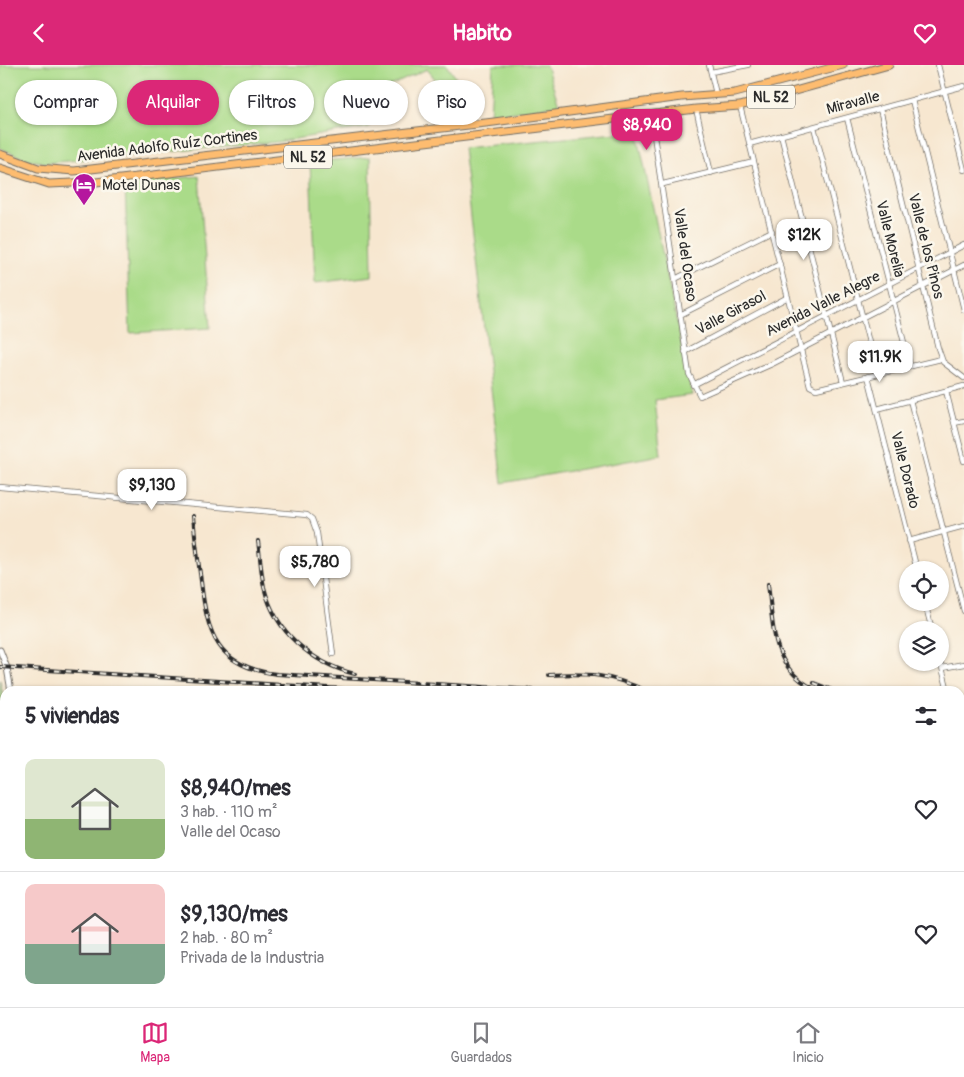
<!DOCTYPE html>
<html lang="es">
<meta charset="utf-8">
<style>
body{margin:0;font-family:Pangolin,sans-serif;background:#f7f7f7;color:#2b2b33;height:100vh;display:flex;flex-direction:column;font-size:19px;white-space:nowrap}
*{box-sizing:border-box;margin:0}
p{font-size:16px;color:#7c7c81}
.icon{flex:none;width:28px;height:28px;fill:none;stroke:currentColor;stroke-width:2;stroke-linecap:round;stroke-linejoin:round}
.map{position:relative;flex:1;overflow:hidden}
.details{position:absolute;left:0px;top:621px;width:965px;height:321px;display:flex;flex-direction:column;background:#fff;border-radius:15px 15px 0 0;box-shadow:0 1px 4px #0004}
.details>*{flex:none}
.top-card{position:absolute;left:15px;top:15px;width:500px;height:45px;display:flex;gap:10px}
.fabs{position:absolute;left:899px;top:496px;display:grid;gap:10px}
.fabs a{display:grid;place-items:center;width:50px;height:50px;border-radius:50%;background:#fff;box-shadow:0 1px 4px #0004;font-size:25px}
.price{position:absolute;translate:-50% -42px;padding:0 11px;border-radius:10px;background:#fff;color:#222;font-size:16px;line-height:32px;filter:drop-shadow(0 1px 2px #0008)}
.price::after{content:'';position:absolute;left:50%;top:30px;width:15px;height:11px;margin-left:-8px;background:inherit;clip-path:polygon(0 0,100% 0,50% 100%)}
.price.active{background:#db2777;color:#fff}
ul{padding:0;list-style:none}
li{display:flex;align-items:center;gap:15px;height:125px;padding:0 25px}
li+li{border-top:1px solid #e1e1e2}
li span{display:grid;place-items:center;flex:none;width:140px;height:100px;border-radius:10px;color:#555}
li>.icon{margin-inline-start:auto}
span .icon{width:60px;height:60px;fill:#fffc;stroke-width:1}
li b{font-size:21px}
h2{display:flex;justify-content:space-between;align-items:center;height:60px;padding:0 25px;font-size:21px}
.chip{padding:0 18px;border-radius:22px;background:#fff;box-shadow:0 1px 4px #0004;font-size:18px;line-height:45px}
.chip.active{background:#db2777;color:#fff}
header{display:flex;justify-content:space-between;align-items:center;height:65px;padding:0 25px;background:#db2777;color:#fff;font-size:22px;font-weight:700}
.menu{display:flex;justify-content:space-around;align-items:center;height:70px;border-top:1px solid #e1e1e2;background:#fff;font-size:14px;color:#7c7c81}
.menu a{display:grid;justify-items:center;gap:2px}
.menu .active{color:#db2777}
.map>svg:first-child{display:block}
</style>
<header><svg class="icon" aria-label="back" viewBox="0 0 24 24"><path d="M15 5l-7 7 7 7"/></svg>Habito<svg class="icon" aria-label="heart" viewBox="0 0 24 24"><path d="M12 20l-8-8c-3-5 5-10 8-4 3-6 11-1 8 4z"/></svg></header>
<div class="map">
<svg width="964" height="942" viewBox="0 0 964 942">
<rect width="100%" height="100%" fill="#fbf7ec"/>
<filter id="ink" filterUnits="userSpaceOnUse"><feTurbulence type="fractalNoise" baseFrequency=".02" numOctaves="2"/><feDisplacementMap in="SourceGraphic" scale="10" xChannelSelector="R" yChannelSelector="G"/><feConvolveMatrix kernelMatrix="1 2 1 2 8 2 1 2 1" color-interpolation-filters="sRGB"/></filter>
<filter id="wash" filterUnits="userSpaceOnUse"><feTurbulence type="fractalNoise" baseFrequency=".0096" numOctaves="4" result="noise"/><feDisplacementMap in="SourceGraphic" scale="20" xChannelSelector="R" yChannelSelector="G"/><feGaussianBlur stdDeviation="1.12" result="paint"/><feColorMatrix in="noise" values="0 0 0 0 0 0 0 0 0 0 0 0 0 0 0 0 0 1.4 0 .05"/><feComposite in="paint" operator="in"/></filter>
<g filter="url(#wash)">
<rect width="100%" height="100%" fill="#f7e7d0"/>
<!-- green -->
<path fill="#aadb89" stroke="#6a835a" d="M0,0H447L470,33L458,43L427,4L384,24L369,62L276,77L46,98L26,94L0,83Z
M493,0H546L559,40L490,51Z
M637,66L692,330L655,335L661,390L502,418L463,83Z
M370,92L372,211L315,218L310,97Z
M199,111L210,263L130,268L125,119Z
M0,615L5,642V938H59L60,942H0Z
M379,938H596L598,942H379Z
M693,938H828L830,942H694Z"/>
</g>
<g filter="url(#ink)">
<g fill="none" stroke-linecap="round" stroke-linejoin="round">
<!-- minor casing -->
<g stroke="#726d65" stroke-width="6">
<path id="minor" d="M709,0L716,29
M938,0L964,105
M711,7L748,0
M912,35L964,245
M740,41L810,321L816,324L941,294
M696,44L711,108
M880,44L938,283L943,297L964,313
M651,50L689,309L700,331L772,299L964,200
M847,53L910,301
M814,62L877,309
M781,70L843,317
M749,79L964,21
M663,119L754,97
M675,214L772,166
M680,250L780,199
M685,287L788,232
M868,311L917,505
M693,320L964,180
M946,326L964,396
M910,335L964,546
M877,344L964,321
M954,358L964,356
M0,422L307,450L312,454L317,468L333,589
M909,476L964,461
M925,538L932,565
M940,595L948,626
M942,603L964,599
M960,649H964"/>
</g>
<!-- tertiary casing -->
<g stroke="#726d65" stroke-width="7">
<path id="tertiary" d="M0,585L7,603L11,626
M67,938L68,942"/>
</g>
<!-- primary casing -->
<g stroke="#726d65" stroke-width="9">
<path id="primary" d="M0,89L38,103L74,106L494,57L682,32L735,28L843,0
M0,103L49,119L96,117L696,44L740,41L889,0"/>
</g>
<!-- minor -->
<use href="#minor" stroke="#fff" stroke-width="4.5"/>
<!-- tertiary -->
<use href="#tertiary" stroke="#fff" stroke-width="5"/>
<!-- primary -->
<use href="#primary" stroke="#fdbc6f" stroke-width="7"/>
<!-- rail casing -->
<g stroke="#2b2b2b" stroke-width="4">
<path id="rail" d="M193,451C195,473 198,494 201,516C207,569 217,602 277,609L548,626
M258,476C260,491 261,507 264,522C275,567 311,598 355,609
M768,519C774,565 771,605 819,626
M0,602L375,626
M549,610C590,608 609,609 647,626
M814,618L835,626
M960,657L964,658
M960,665L964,666
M687,938L689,942"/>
</g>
<!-- rail -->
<use href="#rail" stroke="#fbf7ec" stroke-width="2" stroke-dasharray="5.5" stroke-linecap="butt"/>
</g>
</g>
<!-- icons -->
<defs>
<g id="hotel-pin" transform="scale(1.25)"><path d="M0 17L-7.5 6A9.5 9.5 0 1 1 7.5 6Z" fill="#b5179e" stroke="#fbf7ec"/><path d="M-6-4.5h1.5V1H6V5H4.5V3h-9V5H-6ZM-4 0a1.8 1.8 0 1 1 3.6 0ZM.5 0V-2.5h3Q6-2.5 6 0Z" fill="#fff"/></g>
</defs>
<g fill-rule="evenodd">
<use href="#hotel-pin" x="84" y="120"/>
</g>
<g text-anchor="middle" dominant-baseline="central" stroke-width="5" stroke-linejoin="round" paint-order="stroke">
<!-- shield labels -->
<g fill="#fbf7ec" stroke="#696865" stroke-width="1">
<rect x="747" y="20.5" width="48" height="23" rx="4"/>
<rect x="284" y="80.5" width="48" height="23" rx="4"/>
</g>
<g font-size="14" font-weight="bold" fill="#2b2b2b">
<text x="771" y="32">NL 52</text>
<text x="308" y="92">NL 52</text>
</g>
<!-- street labels -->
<g font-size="15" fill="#2b2b2b" stroke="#fbf7ec">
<text transform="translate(853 38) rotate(-15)">Miravalle</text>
<text transform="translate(167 81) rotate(-7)">Avenida Adolfo Ruíz Cortines</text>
<text transform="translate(890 174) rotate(76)">Valle Morelia</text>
<text transform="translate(926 181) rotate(76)">Valle de los Pinos</text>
<text transform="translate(685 190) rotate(82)">Valle del Ocaso</text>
<text transform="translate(823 239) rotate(-27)">Avenida Valle Alegre</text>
<text transform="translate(731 248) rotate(-28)">Valle Girasol</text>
<text transform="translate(905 405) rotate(76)">Valle Dorado</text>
</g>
<!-- poi labels -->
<g font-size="15" fill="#2b2b2b" stroke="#fbf7ec" text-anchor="start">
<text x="102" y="120">Motel Dunas</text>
</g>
</g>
</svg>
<div class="fabs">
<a><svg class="icon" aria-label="locate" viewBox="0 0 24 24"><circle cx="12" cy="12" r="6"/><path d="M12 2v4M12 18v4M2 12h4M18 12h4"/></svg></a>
<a><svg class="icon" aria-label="layers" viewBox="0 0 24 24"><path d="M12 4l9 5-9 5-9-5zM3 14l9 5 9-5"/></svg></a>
</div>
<b class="price active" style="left:647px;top:86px">$8,940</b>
<b class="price" style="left:804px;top:196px">$12K</b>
<b class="price" style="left:880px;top:318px">$11.9K</b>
<b class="price" style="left:152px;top:446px">$9,130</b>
<b class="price" style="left:315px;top:523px">$5,780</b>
<div class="top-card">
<a class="chip">Comprar</a>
<a class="chip active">Alquilar</a>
<a class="chip">Filtros</a>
<a class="chip">Nuevo</a>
<a class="chip">Piso</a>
</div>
<section class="details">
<h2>5 viviendas<svg class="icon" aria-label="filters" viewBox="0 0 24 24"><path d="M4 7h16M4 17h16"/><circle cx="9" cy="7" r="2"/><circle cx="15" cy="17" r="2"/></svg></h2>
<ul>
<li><span style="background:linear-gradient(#dfe7d0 60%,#8fb573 0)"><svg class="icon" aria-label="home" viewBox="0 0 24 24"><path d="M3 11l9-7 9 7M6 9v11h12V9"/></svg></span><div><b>$8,940/mes</b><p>3 hab. · 110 m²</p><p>Valle del Ocaso</p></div><svg class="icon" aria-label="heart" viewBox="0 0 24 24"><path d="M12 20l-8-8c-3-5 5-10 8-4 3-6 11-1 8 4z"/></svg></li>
<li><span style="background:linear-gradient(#f6c9c9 60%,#7fa58c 0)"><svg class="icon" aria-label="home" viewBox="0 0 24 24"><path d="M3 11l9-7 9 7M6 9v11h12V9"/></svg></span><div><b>$9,130/mes</b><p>2 hab. · 80 m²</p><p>Privada de la Industria</p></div><svg class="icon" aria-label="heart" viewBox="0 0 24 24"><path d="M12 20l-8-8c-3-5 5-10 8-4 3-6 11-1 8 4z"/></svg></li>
</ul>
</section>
</div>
<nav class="menu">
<a class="active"><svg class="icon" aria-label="map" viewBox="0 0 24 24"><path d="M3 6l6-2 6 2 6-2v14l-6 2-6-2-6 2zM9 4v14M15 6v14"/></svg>Mapa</a>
<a><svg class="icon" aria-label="saved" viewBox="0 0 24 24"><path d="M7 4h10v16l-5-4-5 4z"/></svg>Guardados</a>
<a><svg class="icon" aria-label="home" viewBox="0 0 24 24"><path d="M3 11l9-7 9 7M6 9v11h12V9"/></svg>Inicio</a>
</nav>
